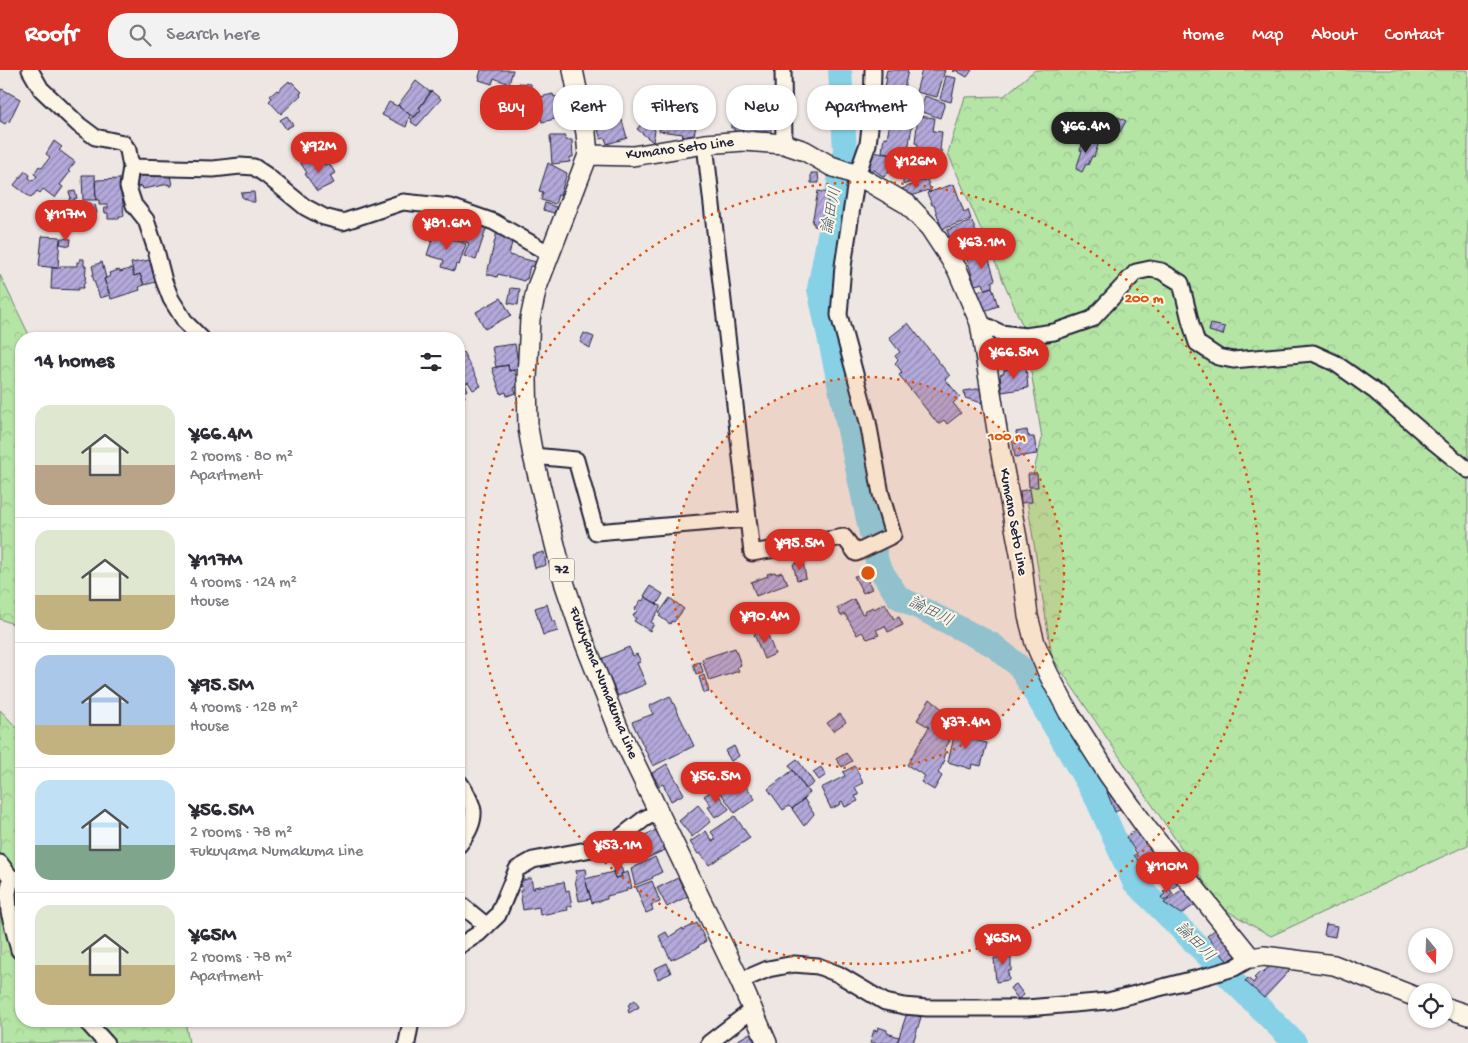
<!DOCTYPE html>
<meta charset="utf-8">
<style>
body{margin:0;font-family:"Gochi Hand","Klee One",sans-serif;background:#f2f2f3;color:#2b2b33;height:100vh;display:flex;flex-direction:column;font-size:19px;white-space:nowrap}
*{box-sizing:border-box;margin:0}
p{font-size:16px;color:#7c7c81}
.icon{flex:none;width:28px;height:28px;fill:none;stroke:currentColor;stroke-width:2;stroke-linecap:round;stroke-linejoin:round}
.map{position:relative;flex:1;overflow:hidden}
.panel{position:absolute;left:15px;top:262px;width:450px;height:695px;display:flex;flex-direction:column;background:#fff;border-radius:20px;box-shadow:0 1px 4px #0004}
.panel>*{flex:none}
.guide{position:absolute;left:480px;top:15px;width:475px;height:45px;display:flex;gap:10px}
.needle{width:32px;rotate:161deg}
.buttons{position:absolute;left:1408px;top:858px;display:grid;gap:10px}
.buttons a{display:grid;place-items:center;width:45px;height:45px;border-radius:50%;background:#fff;box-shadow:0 1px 4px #0004;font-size:25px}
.price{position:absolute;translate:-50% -42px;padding:0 11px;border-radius:18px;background:#d93025;color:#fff;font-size:16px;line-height:32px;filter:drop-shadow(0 1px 2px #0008)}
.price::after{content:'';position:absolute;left:50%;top:30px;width:15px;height:11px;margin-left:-8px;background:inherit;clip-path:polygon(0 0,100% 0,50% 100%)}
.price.on{background:#222;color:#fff}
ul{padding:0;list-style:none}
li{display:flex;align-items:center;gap:15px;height:125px;padding:0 20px}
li+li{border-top:1px solid #e1e1e2}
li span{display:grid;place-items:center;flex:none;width:140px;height:100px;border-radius:15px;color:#555}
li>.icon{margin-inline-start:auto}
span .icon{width:60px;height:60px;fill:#fffc;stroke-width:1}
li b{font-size:21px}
h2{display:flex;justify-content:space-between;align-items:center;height:60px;padding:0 20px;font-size:21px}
.tag{padding:0 18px;border-radius:20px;background:#fff;box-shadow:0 1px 4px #0004;font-size:18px;line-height:45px}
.tag.on{background:#d93025;color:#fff}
header{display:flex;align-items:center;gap:30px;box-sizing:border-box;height:70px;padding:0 25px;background:#d93025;color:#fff}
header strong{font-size:24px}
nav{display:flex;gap:28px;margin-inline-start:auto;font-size:18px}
.search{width:350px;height:45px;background:#f2f2f3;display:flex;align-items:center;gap:12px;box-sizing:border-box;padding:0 18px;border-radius:20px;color:#7c7c81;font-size:19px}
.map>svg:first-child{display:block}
</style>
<header>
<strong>Roofr</strong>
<div class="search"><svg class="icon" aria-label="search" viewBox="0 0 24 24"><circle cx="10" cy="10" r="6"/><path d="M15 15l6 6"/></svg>Search here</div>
<nav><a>Home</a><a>Map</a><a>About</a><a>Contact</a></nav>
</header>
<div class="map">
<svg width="1468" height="973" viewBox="0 0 1468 973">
<defs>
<pattern id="forest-crowns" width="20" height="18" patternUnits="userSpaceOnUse" patternTransform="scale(1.25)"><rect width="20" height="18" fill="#b5e5a5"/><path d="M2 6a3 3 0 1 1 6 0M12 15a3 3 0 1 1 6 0" fill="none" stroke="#9bc48f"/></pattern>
<pattern id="building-hatch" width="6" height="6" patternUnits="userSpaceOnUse" patternTransform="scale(1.25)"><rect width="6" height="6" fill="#b4a9da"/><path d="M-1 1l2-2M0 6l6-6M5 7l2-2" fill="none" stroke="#9289b2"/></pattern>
</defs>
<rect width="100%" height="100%" fill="#eee6e3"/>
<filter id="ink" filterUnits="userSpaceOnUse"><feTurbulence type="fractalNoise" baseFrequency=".02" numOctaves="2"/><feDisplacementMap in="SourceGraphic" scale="10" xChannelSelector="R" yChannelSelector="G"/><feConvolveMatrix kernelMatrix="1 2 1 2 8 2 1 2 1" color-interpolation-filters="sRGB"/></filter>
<g filter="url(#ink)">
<!-- forest -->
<path fill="url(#forest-crowns)" stroke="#6c8470" d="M1035,0H1468V775L1271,866L1222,838L1052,587L1027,430L1042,368L1024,259L948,83L965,27L1004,26Z
M0,205L31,269H21V557L0,549Z
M0,640L21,662V951H185L189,973H0Z"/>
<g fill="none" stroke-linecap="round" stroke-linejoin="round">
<!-- river -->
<path stroke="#86d1e6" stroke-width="24" d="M840,0L845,80L819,219L878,496L898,527L993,575L1020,597L1097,729L1134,812L1295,973"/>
</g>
<!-- building -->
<path fill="url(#building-hatch)" stroke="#22223b" d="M481,0H513L509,14L494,8L492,14L479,10L480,8L479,7Z
M887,0H908L902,28L883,25L887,8H885Z
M922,0H945L937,27L916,22Z
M952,0H972L967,7L955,0L954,2Z
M946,6L956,8L951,32L940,29Z
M289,11L290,13L292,12L302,22L300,24L301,25L281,44L269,31L272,28L270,26L277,20L278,21Z
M416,11L430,22V24L419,38L421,40L415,47H413L398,35Z
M519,13L531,14V26L519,25Z
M2,19L20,29L9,52L7,51L5,54L0,51V20Z
M431,21L441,29L417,56L411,52L412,50L411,49L421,40L419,38Z
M553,24L554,27L568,24L573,47L560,50L559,48L542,52L536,28Z
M925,26L945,33L940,48L920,41Z
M648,27L660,31L654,50L644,41Z
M389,32L397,36L398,35L410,45L406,57L382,45Z
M730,32H740L741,39H754V36L766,35V39H770L771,62L734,63V58H731Z
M613,33L615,42L617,41L619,47H617L618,51L622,50L627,68L607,74L605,68L601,69L597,57L605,55L600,37Z
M663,38L688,41L687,45L698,47L694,65L682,67L683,64L659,61Z
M287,46L293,55L286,59L280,50Z
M918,46L935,48L933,61L942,62L940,80L942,81L941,90H940L939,96L934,95L933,108L924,107L903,115V105H901L903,90L916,92L918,74L915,73Z
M1118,47L1126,51L1120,62L1112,58Z
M645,49L654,57L653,58L655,60L653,72L637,59Z
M1072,52L1082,57V58L1083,59L1078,71L1066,66Z
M890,53L912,56L907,86L882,82L884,67L887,68Z
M550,66H565V70H572L573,87H570V92L552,94Z
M1085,69L1098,75L1094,87L1092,86L1088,95L1086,94L1082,102L1076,99L1082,81L1080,80Z
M54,71L62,77L59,80L75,92L68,101L70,102L60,115L63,117L55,128L43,119L40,123L37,121L31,128L14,115L25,101L30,105L29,108L33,111L37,106L34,104L39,96L42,98L50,87L46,84Z
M872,82L892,85L889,103H887L884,107L874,100H869Z
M322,91L325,95L329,93L335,103L330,106L334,113L317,121L305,104L307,103L300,92Z
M168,93L172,116H169V114L143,119L142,116L137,117L133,96Z
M548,93L567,103L560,126L558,125L555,134L541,130L543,122L539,121Z
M811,103H818L819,113H811Z
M82,105H95L96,130H83Z
M121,109L124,146H119V149H108V143H105L104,138H108V135H99V130H96L95,112L97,110Z
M927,109L931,122L929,123L928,120L908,127L899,120Z
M954,114L964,142L968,140L971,149L942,159L934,135H932L927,123Z
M75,121L77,128L74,129L76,140H72L69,129L71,128L69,122Z
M818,121L829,123L824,155H821L820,157L814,156V153H812Z
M254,122L255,132H251L242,127L241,123Z
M91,133V135L95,134L97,143L88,146L85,135Z
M545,133L556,137L554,143L543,140Z
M463,143L488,153L476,190L464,186L469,173L455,169Z
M972,151L977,165L952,174L947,160Z
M498,157L513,168L509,185L536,192L534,197L530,196L527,209H525L524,211L498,204L497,207L487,204Z
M434,164L441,166L442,164L451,167V169L466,174L459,195L456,194L454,201L442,197L444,190L427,185Z
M42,166L60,167L58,198L39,196Z
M61,168L71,169L70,176L60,174Z
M979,168L983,181L985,180L987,183L963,190L958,174Z
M987,183L995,210L992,211V217L985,219L983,213L975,215L967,189Z
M80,189H84V196H86L85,213H84L83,218H78V220L51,219L52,198H60V196H77V192H80Z
M150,190L156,212L144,215L140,204L134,206L131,193Z
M102,192L106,208L104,209L110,225L100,228L92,205L94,204L92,196Z
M132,198L134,206L140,204L144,215L139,217L140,220L111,229L104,209L110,206L109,203L119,200L120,202Z
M992,217L998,236L984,241L976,222Z
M511,218L520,219L518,235L508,233Z
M501,228L511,245L485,259L476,242Z
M908,253L950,306L945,309L960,327L953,333L961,343L947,354L944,350L938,354L899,305L902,302L895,293L898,290L895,286L900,282L889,268Z
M1211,254L1225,257L1223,265L1209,261Z
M584,263L594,267L590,278L580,272Z
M515,274L519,299L509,301L508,295L496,297L492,277Z
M1007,274H1016L1017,277L1025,276L1027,295L1009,296Z
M463,282L481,316L473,320L468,312L465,314L459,302V284Z
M508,295L509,301L514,300L519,316L514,318L516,323L507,326L506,322L501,324L492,298Z
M1026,297L1028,318L1002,322L1000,305L1004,303V300Z
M459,302L468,320L463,322L465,327L460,329L462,333L459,334Z
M983,318L986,334L965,328L964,321Z
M1027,360L1028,366L1029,365V367H1034L1037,384L1015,387L1012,368L1017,367L1016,362Z
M1028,404H1037L1038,417H1029Z
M1030,419L1032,432L1021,433L1020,421Z
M544,482L546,495L535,498L532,485Z
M803,492L806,508L797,510L793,494Z
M775,502L776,504L782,502L785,509H786L788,514L756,526L751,512L768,506L767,504Z
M865,505L872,519L863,523L854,506Z
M650,516L663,524L657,534L644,526Z
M645,527L660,536V538L651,552L654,554L650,561L634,551L636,548L633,546L637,541L635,539L641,530L643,531Z
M670,528L684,539L674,552L672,551L670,554L659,546L661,544L659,543Z
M854,529L862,544L865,543L864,541L873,537L874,539L885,533L894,549L899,547L903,555L888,562L885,556L876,560L879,565L867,569L862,562L857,565L845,544L841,546L837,538Z
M547,534L552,551H555L558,561L543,565L535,538Z
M766,560L775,584L764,589L754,564Z
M629,577L633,586L637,584L641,592L637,593L646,614L618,626L601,589Z
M735,578L741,595L737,597L739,601L709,611L702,589Z
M700,592L703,602L696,604L693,594Z
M704,605L709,622L704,623L699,607Z
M670,626L694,676L653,696L632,652L653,644L649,636Z
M930,629L946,642L942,647L954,653L949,662L952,664L948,670L950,671L944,680L946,681L943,688L945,690L938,703L942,706L934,720L921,712L925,706L907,695L929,657L917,650Z
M840,644L846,652L833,661L827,653Z
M958,650L965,654L962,667L987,673L981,696L972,694L971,699L948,692Z
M734,676L739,686L731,691L725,681Z
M846,683L852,691L842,697L836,689Z
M797,689L814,713L806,719L789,695Z
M667,694L684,724L671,731L663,714L659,716L652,703Z
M855,696L863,713L855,717L859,725L855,726L858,731L845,737L842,731L840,732L841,734L831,739L821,718L845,706L843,702Z
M821,697L826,705L819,710L813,702Z
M793,700L806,719L810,722L804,729L792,739L789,736L783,740L768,719Z
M739,704L746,713L744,714L755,729L735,743L718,719L723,716L722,714L728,709L730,711Z
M714,719L729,739L719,746L718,745L715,747L708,737L711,735L704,726Z
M1111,720L1115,730L1117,729L1121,739L1115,742L1107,722Z
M804,729L814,744L804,756L792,739Z
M698,735L711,751L692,767L679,751Z
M735,746L750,768L709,795L700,783L698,784L690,772L706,761L712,771L716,769L711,762Z
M1141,756L1158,781L1140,793L1134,785L1137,784L1126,767Z
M656,760L665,780L636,793L627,773Z
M655,787L662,802L652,807L653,808L635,815L631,799Z
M1162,787L1173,803L1160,811L1150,795Z
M621,797L623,803L621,804L622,807L615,808L613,800Z
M586,799L587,804L585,805V809L591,829L579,831L575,810H576V806H577L576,800Z
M613,802L615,808L622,807L621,804L628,802L632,818L626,819L627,821L607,826V829L592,833L585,809Z
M1173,803L1180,813L1171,819L1167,813L1165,814L1161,811Z
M531,808L533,819H535L534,817L564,812L566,821L569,820L572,836L567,837L568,840L540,845L539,837L523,840L520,821L522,820L520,811Z
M678,808L688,826L667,837L657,818Z
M652,811L660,832L651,835L653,840L646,843L636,817Z
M1169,818L1173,824L1164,831L1161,827L1165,824L1163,822Z
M1184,818L1196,834L1181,844L1164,833Z
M697,853L706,871L698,876L699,877L671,890L659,866L666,862L669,867L683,858V860Z
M1326,854L1337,856L1335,867L1324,865Z
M1217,858L1238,883L1237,887L1227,891L1207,866Z
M1011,879V901H1008L1009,910L996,912L994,888H1001L1000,881Z
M667,893L671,903L658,909L654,899Z
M1271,894L1291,899L1264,928L1245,911L1248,908L1253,913L1256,909L1254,908L1261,901L1263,903Z
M1016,914L1024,925L1018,929L1010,918Z
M635,930L639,937L629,943L628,940L630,938L628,935Z
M907,943L921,947L913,973H897Z
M878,957L887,960V963L899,967L897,973H870L874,960L877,961Z
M750,963L755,973H733Z"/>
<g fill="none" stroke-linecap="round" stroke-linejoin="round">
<!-- minor casing -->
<g stroke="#22223b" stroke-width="19">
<path id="minor" d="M30,0L41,19L79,55L95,67L123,73L128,80L131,97L128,117L134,135L146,150L156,180L164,211L171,229L186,253L202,269
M783,0L784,74
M705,74L752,483L844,467L856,483L893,465L881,424L868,352L839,245L843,196L857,105L868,74L872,41L873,0
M131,97L213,99L240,96L254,97L266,105L305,137L324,147L343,152L403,132L451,137L494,152L550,184
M980,253L1001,263L1025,266L1054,262L1092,249L1136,202L1150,199L1161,201L1181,213L1191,254L1197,273L1218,287L1233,290L1313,283L1335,293L1376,322L1435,373L1468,400
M533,386L576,390L596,462L747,449
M459,712C464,718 472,733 473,741C474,753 466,766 459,775
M0,793L11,808L20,809
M11,808L8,823L9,842L19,880L21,882
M459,833L487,856
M459,876L478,864L498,845L517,799L533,790L592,779L617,770L644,749L659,741
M740,911L768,899L794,894L818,896L838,904L885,932L904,936L927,938H1027L1108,931L1210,905L1234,898L1251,888
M86,951L106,973
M407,973L411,951
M709,973L752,940"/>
</g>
<!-- major casing -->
<g stroke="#22223b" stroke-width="22">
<path id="major" d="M573,0L586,63L588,85L537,217L530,249L527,309L528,358L533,386L565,515L584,571L619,660L740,911L767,973
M588,85L633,86L705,74L744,71L784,74L805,81L831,96L857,105L907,134L930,158L957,199L980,253L1000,379L1021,489L1028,546L1035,573L1048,603L1069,643L1108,704L1148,760L1251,888L1264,886L1334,895L1416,927
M1444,937L1468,945"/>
</g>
<!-- minor -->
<use href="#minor" stroke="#fcf5e5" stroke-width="15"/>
<!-- major -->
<use href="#major" stroke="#fcf5e5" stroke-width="19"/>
</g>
</g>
<!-- distance rings -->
<circle cx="868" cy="503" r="196" fill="#de560e" fill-opacity=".12"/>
<g fill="none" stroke="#de560e" stroke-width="2.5" stroke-dasharray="2.5 5">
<circle cx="868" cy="503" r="196"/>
<circle cx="868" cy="503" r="391"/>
</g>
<g text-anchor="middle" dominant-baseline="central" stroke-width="4" stroke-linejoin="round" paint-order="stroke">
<!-- shield labels -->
<rect fill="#fcf5e5" stroke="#63616e" stroke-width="1" x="549.5" y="488.5" width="25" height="23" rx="4"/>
<g font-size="14" font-weight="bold" fill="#22223b">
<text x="562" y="500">72</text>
</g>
<!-- street labels -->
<g font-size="15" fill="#22223b" stroke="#fcf5e5">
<text transform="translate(680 79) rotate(-7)">Kumano Seto Line</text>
<text transform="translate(1013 452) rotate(80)">Kumano Seto Line</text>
<text transform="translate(603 613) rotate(68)">Fukuyama Numakuma Line</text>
</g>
<!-- water labels -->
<g font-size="16" font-style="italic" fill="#40576e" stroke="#fcf5e5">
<text transform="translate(833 141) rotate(-79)">論田川</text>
<text transform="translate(930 543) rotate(27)">論田川</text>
<text transform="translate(1194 873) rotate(45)">論田川</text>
</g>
</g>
<circle cx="868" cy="503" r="8" fill="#de560e" stroke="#fcf5e5" stroke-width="2.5"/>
<g font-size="15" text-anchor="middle" font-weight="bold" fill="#de560e" stroke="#fcf5e5" stroke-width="4" stroke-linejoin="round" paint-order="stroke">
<text x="1144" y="232">200 m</text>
<text x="1007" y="370">100 m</text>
</g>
</svg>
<div class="buttons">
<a><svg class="needle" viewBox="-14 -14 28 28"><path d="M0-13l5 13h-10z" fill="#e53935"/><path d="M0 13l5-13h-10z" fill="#7c7c81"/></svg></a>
<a><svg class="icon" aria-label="locate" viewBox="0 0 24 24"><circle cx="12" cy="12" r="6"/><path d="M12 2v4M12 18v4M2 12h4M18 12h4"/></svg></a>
</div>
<b class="price on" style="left:1086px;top:84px">¥66.4M</b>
<b class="price" style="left:319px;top:104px">¥92M</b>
<b class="price" style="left:916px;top:119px">¥126M</b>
<b class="price" style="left:66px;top:172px">¥117M</b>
<b class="price" style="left:447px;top:181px">¥81.6M</b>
<b class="price" style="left:982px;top:200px">¥63.1M</b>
<b class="price" style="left:1014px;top:310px">¥66.5M</b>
<b class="price" style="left:800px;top:501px">¥95.5M</b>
<b class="price" style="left:765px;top:574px">¥90.4M</b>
<b class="price" style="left:966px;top:680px">¥37.4M</b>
<b class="price" style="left:716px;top:734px">¥56.5M</b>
<b class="price" style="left:618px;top:803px">¥53.1M</b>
<b class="price" style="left:1167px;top:824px">¥110M</b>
<b class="price" style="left:1003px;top:896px">¥65M</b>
<div class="guide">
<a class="tag on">Buy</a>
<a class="tag">Rent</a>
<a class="tag">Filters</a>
<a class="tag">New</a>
<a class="tag">Apartment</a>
</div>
<section class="panel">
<h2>14 homes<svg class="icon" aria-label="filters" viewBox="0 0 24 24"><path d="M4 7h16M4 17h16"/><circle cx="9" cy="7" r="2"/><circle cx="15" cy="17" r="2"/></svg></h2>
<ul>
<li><span style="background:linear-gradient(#dfe7d0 60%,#b9a48a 0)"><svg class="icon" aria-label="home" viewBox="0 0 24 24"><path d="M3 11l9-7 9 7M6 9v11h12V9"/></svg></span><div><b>¥66.4M</b><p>2 rooms · 80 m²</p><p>Apartment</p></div></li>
<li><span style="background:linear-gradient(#dfe7d0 65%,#c2b280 0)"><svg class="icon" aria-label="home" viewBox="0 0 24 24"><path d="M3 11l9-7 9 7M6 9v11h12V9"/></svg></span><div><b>¥117M</b><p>4 rooms · 124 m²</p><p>House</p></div></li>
<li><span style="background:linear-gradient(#a9c7e8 70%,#c2b280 0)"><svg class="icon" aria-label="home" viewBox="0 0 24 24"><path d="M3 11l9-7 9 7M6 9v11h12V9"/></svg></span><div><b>¥95.5M</b><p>4 rooms · 128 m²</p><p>House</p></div></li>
<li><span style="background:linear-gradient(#bfe0f5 65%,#7fa58c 0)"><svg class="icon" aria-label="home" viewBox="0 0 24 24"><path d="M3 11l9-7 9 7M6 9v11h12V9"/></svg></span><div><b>¥56.5M</b><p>2 rooms · 78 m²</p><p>Fukuyama Numakuma Line</p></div></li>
<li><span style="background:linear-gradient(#dfe7d0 60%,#c2b280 0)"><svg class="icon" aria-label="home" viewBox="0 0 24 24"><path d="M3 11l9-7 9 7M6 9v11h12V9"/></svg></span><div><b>¥65M</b><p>2 rooms · 78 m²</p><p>Apartment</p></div></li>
</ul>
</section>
</div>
